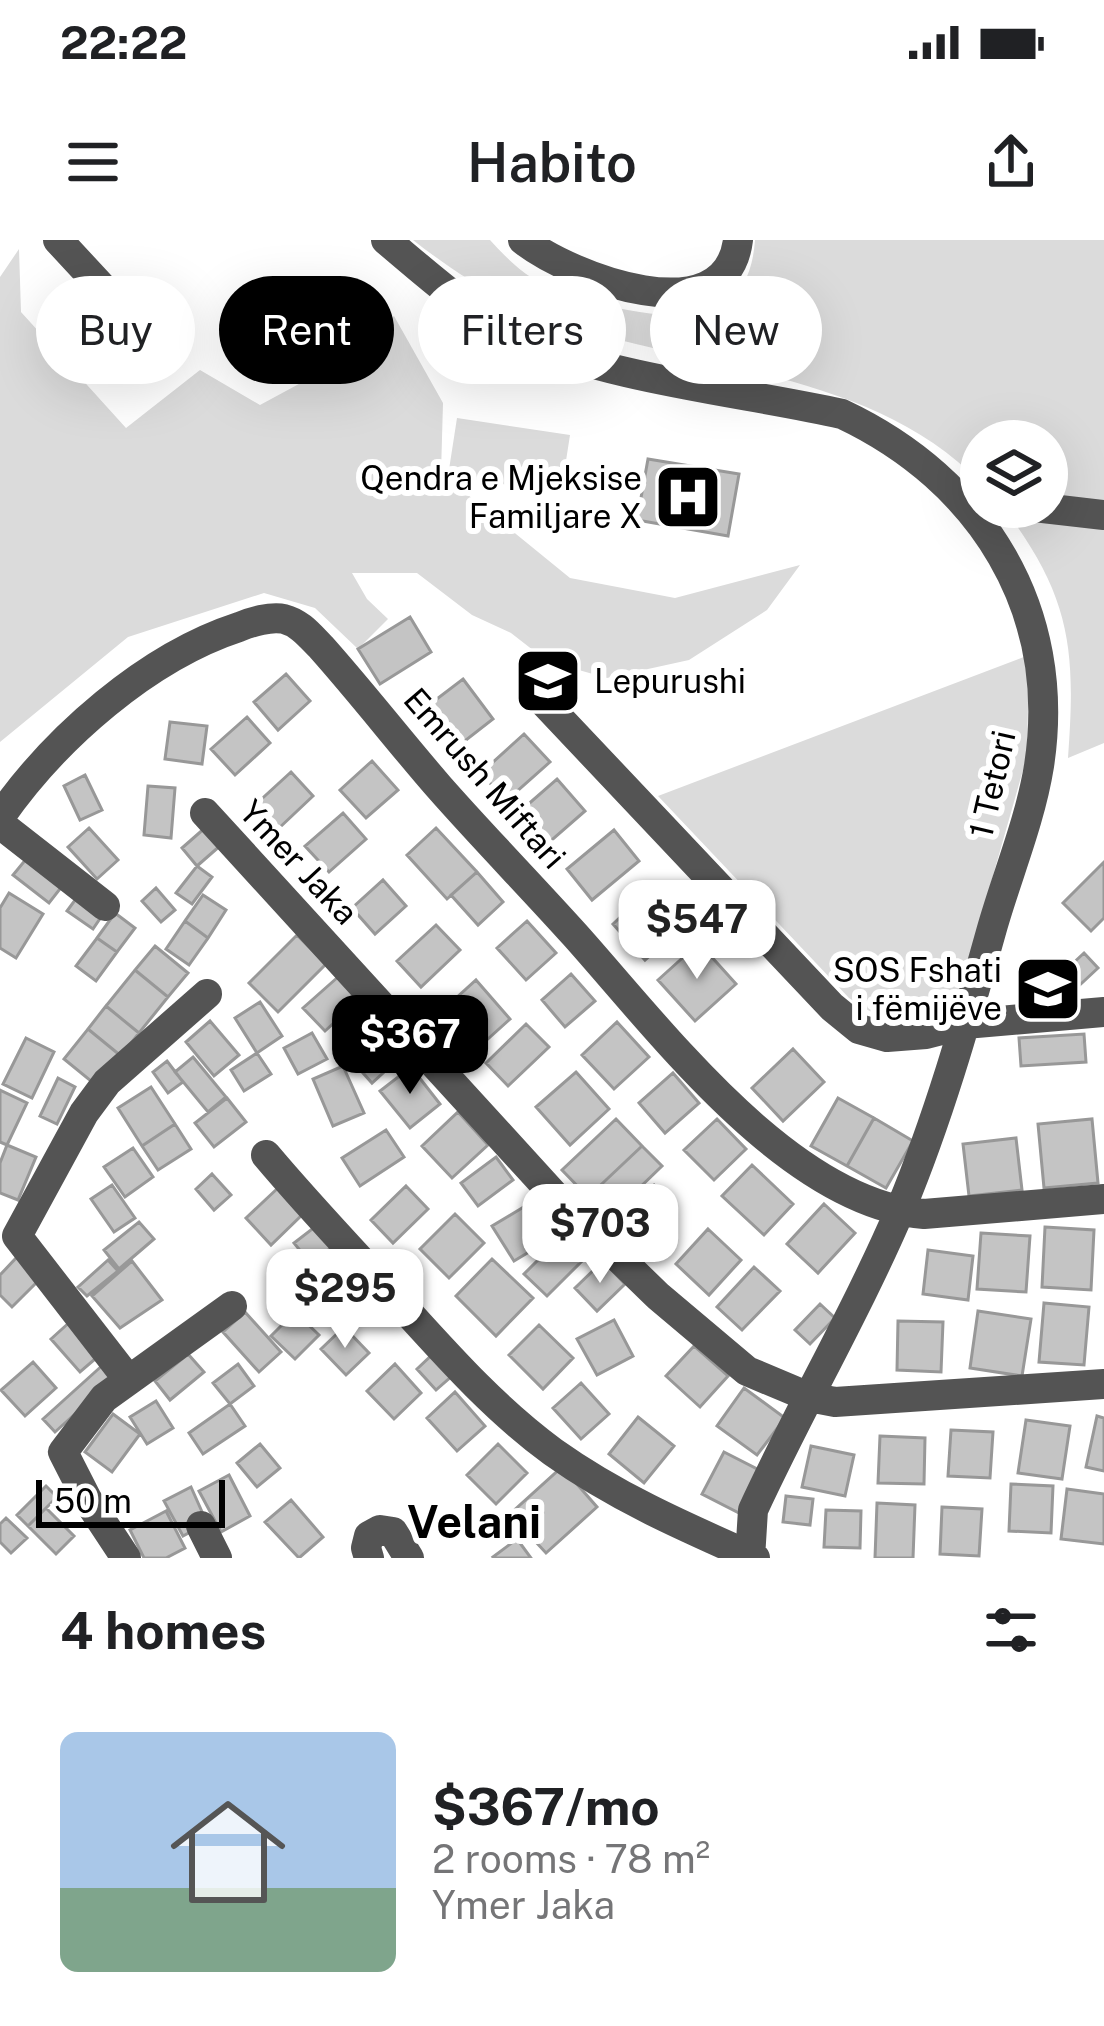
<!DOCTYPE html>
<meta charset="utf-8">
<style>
body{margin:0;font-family:"Public Sans",sans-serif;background:#f6f6f6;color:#202124;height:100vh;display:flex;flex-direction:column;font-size:45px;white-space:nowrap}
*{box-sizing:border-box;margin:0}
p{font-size:39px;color:#757577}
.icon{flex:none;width:66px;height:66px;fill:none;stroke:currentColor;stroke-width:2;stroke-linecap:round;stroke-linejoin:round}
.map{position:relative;height:1318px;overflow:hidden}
.details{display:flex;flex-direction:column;background:#fff;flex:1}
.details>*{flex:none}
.hud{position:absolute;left:36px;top:36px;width:1032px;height:108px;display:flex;gap:24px}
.controls{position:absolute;left:960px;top:180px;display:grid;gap:24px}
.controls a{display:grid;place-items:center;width:108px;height:108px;border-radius:50%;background:#fff;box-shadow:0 12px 48px #0002;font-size:60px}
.scale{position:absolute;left:36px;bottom:30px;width:189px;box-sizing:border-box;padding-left:12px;border:6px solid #000;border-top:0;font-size:33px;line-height:42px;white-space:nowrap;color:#000;-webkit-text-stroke:9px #fff;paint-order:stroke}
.price{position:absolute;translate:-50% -102px;padding:0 27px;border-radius:24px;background:#fff;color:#222;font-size:39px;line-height:78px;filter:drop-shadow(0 3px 6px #0008)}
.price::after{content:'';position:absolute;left:50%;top:72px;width:36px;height:27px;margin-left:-18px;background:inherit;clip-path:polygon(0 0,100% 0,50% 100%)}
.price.on{background:#000;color:#fff}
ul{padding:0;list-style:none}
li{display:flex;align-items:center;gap:36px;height:300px;padding:0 60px}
li span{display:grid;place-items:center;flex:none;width:336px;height:240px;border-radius:18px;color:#555}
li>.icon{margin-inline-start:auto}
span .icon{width:144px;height:144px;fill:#fffc;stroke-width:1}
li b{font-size:51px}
h2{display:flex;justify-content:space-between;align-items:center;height:144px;padding:0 60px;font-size:51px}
.pill{padding:0 42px;border-radius:54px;background:#fff;box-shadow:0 12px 48px #0002;font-size:42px;line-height:108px}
.pill.on{background:#000;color:#fff}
.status{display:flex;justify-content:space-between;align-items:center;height:84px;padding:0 60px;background:#fff;direction:ltr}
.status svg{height:33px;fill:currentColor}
header{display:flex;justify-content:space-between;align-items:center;height:156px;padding:0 60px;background:#fff;font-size:54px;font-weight:600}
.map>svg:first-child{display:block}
</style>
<div class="status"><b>22:22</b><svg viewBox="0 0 49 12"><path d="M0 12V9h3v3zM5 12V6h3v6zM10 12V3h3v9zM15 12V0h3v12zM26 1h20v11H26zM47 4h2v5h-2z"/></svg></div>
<header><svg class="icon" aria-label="menu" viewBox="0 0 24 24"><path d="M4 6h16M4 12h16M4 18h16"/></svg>Habito<svg class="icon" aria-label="share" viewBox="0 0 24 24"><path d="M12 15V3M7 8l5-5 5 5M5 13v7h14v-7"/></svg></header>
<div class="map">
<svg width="1104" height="1318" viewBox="0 0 1104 1318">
<rect width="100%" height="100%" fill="#fff"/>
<!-- green -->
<path fill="#dbdbdb" d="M413,0H490C503,14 515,27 532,38C568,61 675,87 715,70C744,57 753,28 755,0H1104V503L1068,518C1076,409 1071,357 1003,267H1047V201H981V243C891,150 757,134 636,104C612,98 587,94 564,86C507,65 460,37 413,0Z
M19,9L21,72L126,188L200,130L260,165L347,118L394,76L443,163L441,233L570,338L675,358L800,325L767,370L689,420L607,438L547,421L511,393L472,375L417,333H352L367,359L388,379L358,409L315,368L264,353L128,397L0,502V37Z
M457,178L570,195L561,253L448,236Z
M1029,415L1027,516L959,755C915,793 895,789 849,758L658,556Z"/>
<!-- building -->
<path fill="#c4c4c4" stroke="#989898" stroke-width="3" d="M648,219L739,234L728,296L637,280Z
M410,377L431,412L380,444L358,409Z
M286,434L310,461L278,490L254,462Z
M463,439L493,479L452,511L421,471Z
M247,477L270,503L235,535L211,509Z
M170,482L207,486L202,524L165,519Z
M524,494L550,522L506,561L481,533Z
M372,521L398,550L366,578L340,550Z
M291,532L313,556L277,590L254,566Z
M85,535L102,570L80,580L64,546Z
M557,539L585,571L545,606L517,574Z
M148,546L175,548L171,598L144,595Z
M343,573L366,599L329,632L305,606Z
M206,587L221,605L197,626L182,608Z
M89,588L118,620L97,639L68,607Z
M436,588L477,632L447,659L407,615Z
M614,590L639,621L592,660L567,629Z
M27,618L63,645L49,663L13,635Z
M1104,622V678L1091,691L1063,663Z
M197,626L212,637L192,664L176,653Z
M477,632L503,662L478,685L451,655Z
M383,640L406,666L375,694L352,668Z
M156,648L175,670L161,682L142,661Z
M9,653L43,674L16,718L0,708V668Z
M645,654L678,690L645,720L613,684Z
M203,655L226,670L208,698L185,681Z
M78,656L103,674L93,689L67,671Z
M115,673L135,688L117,712L97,698Z
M185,681L208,698L189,725L166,709Z
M527,681L556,713L526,740L497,708Z
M436,685L460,710L421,747L397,721Z
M297,695L326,724L278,772L249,743Z
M97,698L117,712L96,741L76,726Z
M699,703L736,744L695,781L658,740Z
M155,706L188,733L168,757L135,730Z
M1084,713L1098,728L1068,756L1054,741Z
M135,730L168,757L139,793L106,766Z
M571,734L595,761L565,787L542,760Z
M338,737L359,760L325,791L303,768Z
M476,740L510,779L479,807L444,769Z
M260,762L282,796L257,813L235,778Z
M106,766L139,793L121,816L88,789Z
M373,775L406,812L372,843L339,806Z
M210,781L239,815L214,836L186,802Z
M617,782L649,817L614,849L582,815Z
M526,784L549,807L508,846L486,823Z
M88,789L121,816L97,846L64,819Z
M312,793L327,819L298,834L284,808Z
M1084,794L1086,822L1021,826L1019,798Z
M26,798L54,812L32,858L3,844Z
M793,809L824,842L783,881L752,848Z
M257,813L271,834L244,851L231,830Z
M193,817L226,857L208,872L175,832Z
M167,821L183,842L168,853L153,832Z
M343,826L364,873L333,886L313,839Z
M411,827L440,864L410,888L380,851Z
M576,832L609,869L570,905L536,867Z
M673,833L699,863L665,893L639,863Z
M58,838L75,847L57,884L40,876Z
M151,847L175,884L142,906L118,868Z
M0,850L27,863L7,905L0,902Z
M227,858L246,882L214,907L195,883Z
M838,858L874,878L847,926L811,906Z
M458,872L488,905L452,938L422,906Z
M874,878L913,901L886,948L847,926Z
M616,879L642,906L588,957L562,930Z
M717,879L746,909L714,940L684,910Z
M1092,879L1098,943L1044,948L1038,884Z
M175,884L191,909L158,930L142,906Z
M386,890L404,917L360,946L342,918Z
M1016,898L1022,950L969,956L963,904Z
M7,905L36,917L18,960L0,953V923Z
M642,906L662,926L608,978L588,957Z
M133,908L153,937L125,957L104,927Z
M496,917L513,940L478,966L461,943Z
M752,925L793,964L764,995L722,956Z
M212,934L231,955L214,970L196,949Z
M112,945L135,978L114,992L91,959Z
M654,945L676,970L649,994L627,969Z
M406,946L428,969L393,1003L371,980Z
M279,947L304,973L271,1005L246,978Z
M824,964L855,993L818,1033L787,1004Z
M527,965L549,1000L514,1021L492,986Z
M455,974L484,1003L449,1038L420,1009Z
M139,982L154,999L119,1029L104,1010Z
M316,986L332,1007L311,1024L294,1003Z
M1045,987L1094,990L1091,1050L1042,1047Z
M708,989L741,1020L709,1055L676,1024Z
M981,993L1030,996L1026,1052L977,1049Z
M558,1000L581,1022L547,1056L524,1034Z
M928,1010L973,1016L968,1060L923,1054Z
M344,1014L364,1036L338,1060L317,1038Z
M18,1016L41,1038L12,1067L0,1055V1035Z
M492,1019L533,1058L496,1096L456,1056Z
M108,1020L118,1031L87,1056L78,1047Z
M132,1021L162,1060L120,1088L92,1056Z
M603,1021L625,1044L597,1071L575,1048Z
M754,1027L780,1051L742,1090L717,1067Z
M1044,1063L1089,1067L1084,1125L1039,1122Z
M820,1064L835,1078L810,1104L795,1090Z
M978,1071L1031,1079L1022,1136L970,1128Z
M245,1072L281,1112L259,1132L223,1092Z
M295,1072L319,1095L295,1119L271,1096Z
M72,1080L102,1113L80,1132L51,1099Z
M614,1080L633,1116L597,1135L577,1099Z
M898,1081L943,1082L941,1132L897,1130Z
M539,1085L573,1118L543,1149L509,1115Z
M344,1087L369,1113L346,1135L321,1109Z
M694,1106L728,1136L700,1167L666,1136Z
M434,1113L453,1135L436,1150L417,1129Z
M188,1114L204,1132L170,1160L155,1141Z
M33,1122L56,1148L25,1176L1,1150Z
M105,1123L117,1136L55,1192L43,1179Z
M238,1124L254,1146L230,1164L213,1143Z
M395,1124L421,1153L394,1179L367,1151Z
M581,1143L609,1174L581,1199L553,1168Z
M744,1148L785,1178L757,1215L717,1186Z
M455,1152L485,1186L457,1211L427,1178Z
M156,1161L173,1188L147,1204L130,1177Z
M230,1164L245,1186L203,1214L189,1193Z
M113,1174L140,1194L112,1232L85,1212Z
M1097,1176L1104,1178V1231L1086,1227Z
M638,1177L674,1206L644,1243L609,1214Z
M1026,1180L1070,1186L1062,1239L1018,1233Z
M951,1190L993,1192L990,1238L948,1236Z
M880,1196L925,1198L924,1244L878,1243Z
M260,1204L280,1228L257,1247L237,1223Z
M498,1204L527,1233L496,1264L467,1235Z
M811,1206L854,1215L845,1256L802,1247Z
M724,1212L761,1231L739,1273L702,1254Z
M562,1227L597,1267L546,1313L510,1274Z
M229,1235L250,1276L221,1292L199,1251Z
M1011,1244L1053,1246L1051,1293L1009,1291Z
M46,1246L57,1257L28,1286L17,1275Z
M191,1247L207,1283L183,1296L164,1261Z
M1067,1249L1104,1254V1304L1061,1299Z
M786,1256L813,1259L810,1285L783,1282Z
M291,1260L323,1297L299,1318L265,1282Z
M877,1263L915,1265L913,1318H875Z
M942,1267L982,1269L979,1316L940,1314Z
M46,1268L74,1296L56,1314L28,1286Z
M826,1270L861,1271L860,1308L824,1307Z
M166,1271L185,1308L166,1318H144L130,1290Z
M6,1278L27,1298L11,1313L0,1302V1284Z
M517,1299L531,1318H494L493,1317Z"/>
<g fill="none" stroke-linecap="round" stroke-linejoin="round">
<!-- minor -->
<path stroke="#545454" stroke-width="30" d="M58,0L134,82
M386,0C429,36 469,73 519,97C607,139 744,152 842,174C982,240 1063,370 1039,526C1030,582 1006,638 991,692C965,785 938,879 901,968C857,1071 800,1168 753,1270L750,1318
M523,0C570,37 726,97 738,0
M1034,267L1104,275
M540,458L832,767L859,789L887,797L926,794L965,784L1104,772
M205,573L555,956L658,1056L747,1131L809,1157L835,1162L1104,1144
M0,577C55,498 147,417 239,387C251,382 271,376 284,379C300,383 310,396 321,407C362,453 399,501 439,547C483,597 530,645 575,695C661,791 789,963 924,974L1104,959
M0,584L105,666
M266,915C308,965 352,1011 395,1058C445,1113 493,1168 553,1212C616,1257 685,1287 755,1318
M17,996L84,873L107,842L207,754
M17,996L127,1138
M201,1286L217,1318
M126,1318L87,1259L63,1212L104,1158L232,1066
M369,1318L366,1308L369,1296L380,1290L393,1292L409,1318"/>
</g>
<!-- icons -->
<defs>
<g id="hospital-square" transform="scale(3.45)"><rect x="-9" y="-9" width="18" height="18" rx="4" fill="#000" stroke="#fff"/><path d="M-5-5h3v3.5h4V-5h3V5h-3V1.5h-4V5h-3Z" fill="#fff"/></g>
<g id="school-square" transform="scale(3.45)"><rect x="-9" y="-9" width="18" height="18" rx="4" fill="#000" stroke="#fff"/><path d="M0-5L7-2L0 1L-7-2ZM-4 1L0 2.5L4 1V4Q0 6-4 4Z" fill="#fff"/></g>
</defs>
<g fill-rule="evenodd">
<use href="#hospital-square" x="688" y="257"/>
<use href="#school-square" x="548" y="441"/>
<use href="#school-square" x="1048" y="749"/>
</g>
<g text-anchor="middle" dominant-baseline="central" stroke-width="12" stroke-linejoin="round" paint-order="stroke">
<!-- poi labels -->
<g font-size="33" fill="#000" stroke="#fff" text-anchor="end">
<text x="642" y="238">Qendra e Mjeksise<tspan x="642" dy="38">Familjare X</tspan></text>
<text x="594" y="441" text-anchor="start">Lepurushi</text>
<text x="1002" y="730">SOS Fshati<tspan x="1002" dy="38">i fëmijëve</tspan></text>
</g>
<!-- street labels -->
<g font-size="33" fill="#000" stroke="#fff">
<text transform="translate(485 538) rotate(49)">Emrush Miftari</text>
<text transform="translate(992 544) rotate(-77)">1 Tetori</text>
<text transform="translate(299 622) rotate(47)">Ymer Jaka</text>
</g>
<!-- district labels -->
<g font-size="45" font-weight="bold" fill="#000" stroke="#fff">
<text x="474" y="1281">Velani</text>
</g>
</g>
</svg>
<div class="controls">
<a><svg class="icon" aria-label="layers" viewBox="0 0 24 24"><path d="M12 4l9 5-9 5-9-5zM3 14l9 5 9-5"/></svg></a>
</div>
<div class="scale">50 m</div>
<b class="price" style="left:697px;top:742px">$547</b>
<b class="price on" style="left:410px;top:857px">$367</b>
<b class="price" style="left:600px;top:1046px">$703</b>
<b class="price" style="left:345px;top:1111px">$295</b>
<div class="hud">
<a class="pill">Buy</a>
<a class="pill on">Rent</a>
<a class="pill">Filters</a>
<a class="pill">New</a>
</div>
</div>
<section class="details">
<h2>4 homes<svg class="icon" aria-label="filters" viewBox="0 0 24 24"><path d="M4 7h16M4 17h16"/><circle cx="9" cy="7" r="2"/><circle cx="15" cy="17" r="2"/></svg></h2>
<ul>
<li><span style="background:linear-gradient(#a9c7e8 65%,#7fa58c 0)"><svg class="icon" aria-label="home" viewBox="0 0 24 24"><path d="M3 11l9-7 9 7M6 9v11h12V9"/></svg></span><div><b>$367/mo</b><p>2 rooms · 78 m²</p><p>Ymer Jaka</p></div></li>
</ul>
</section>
